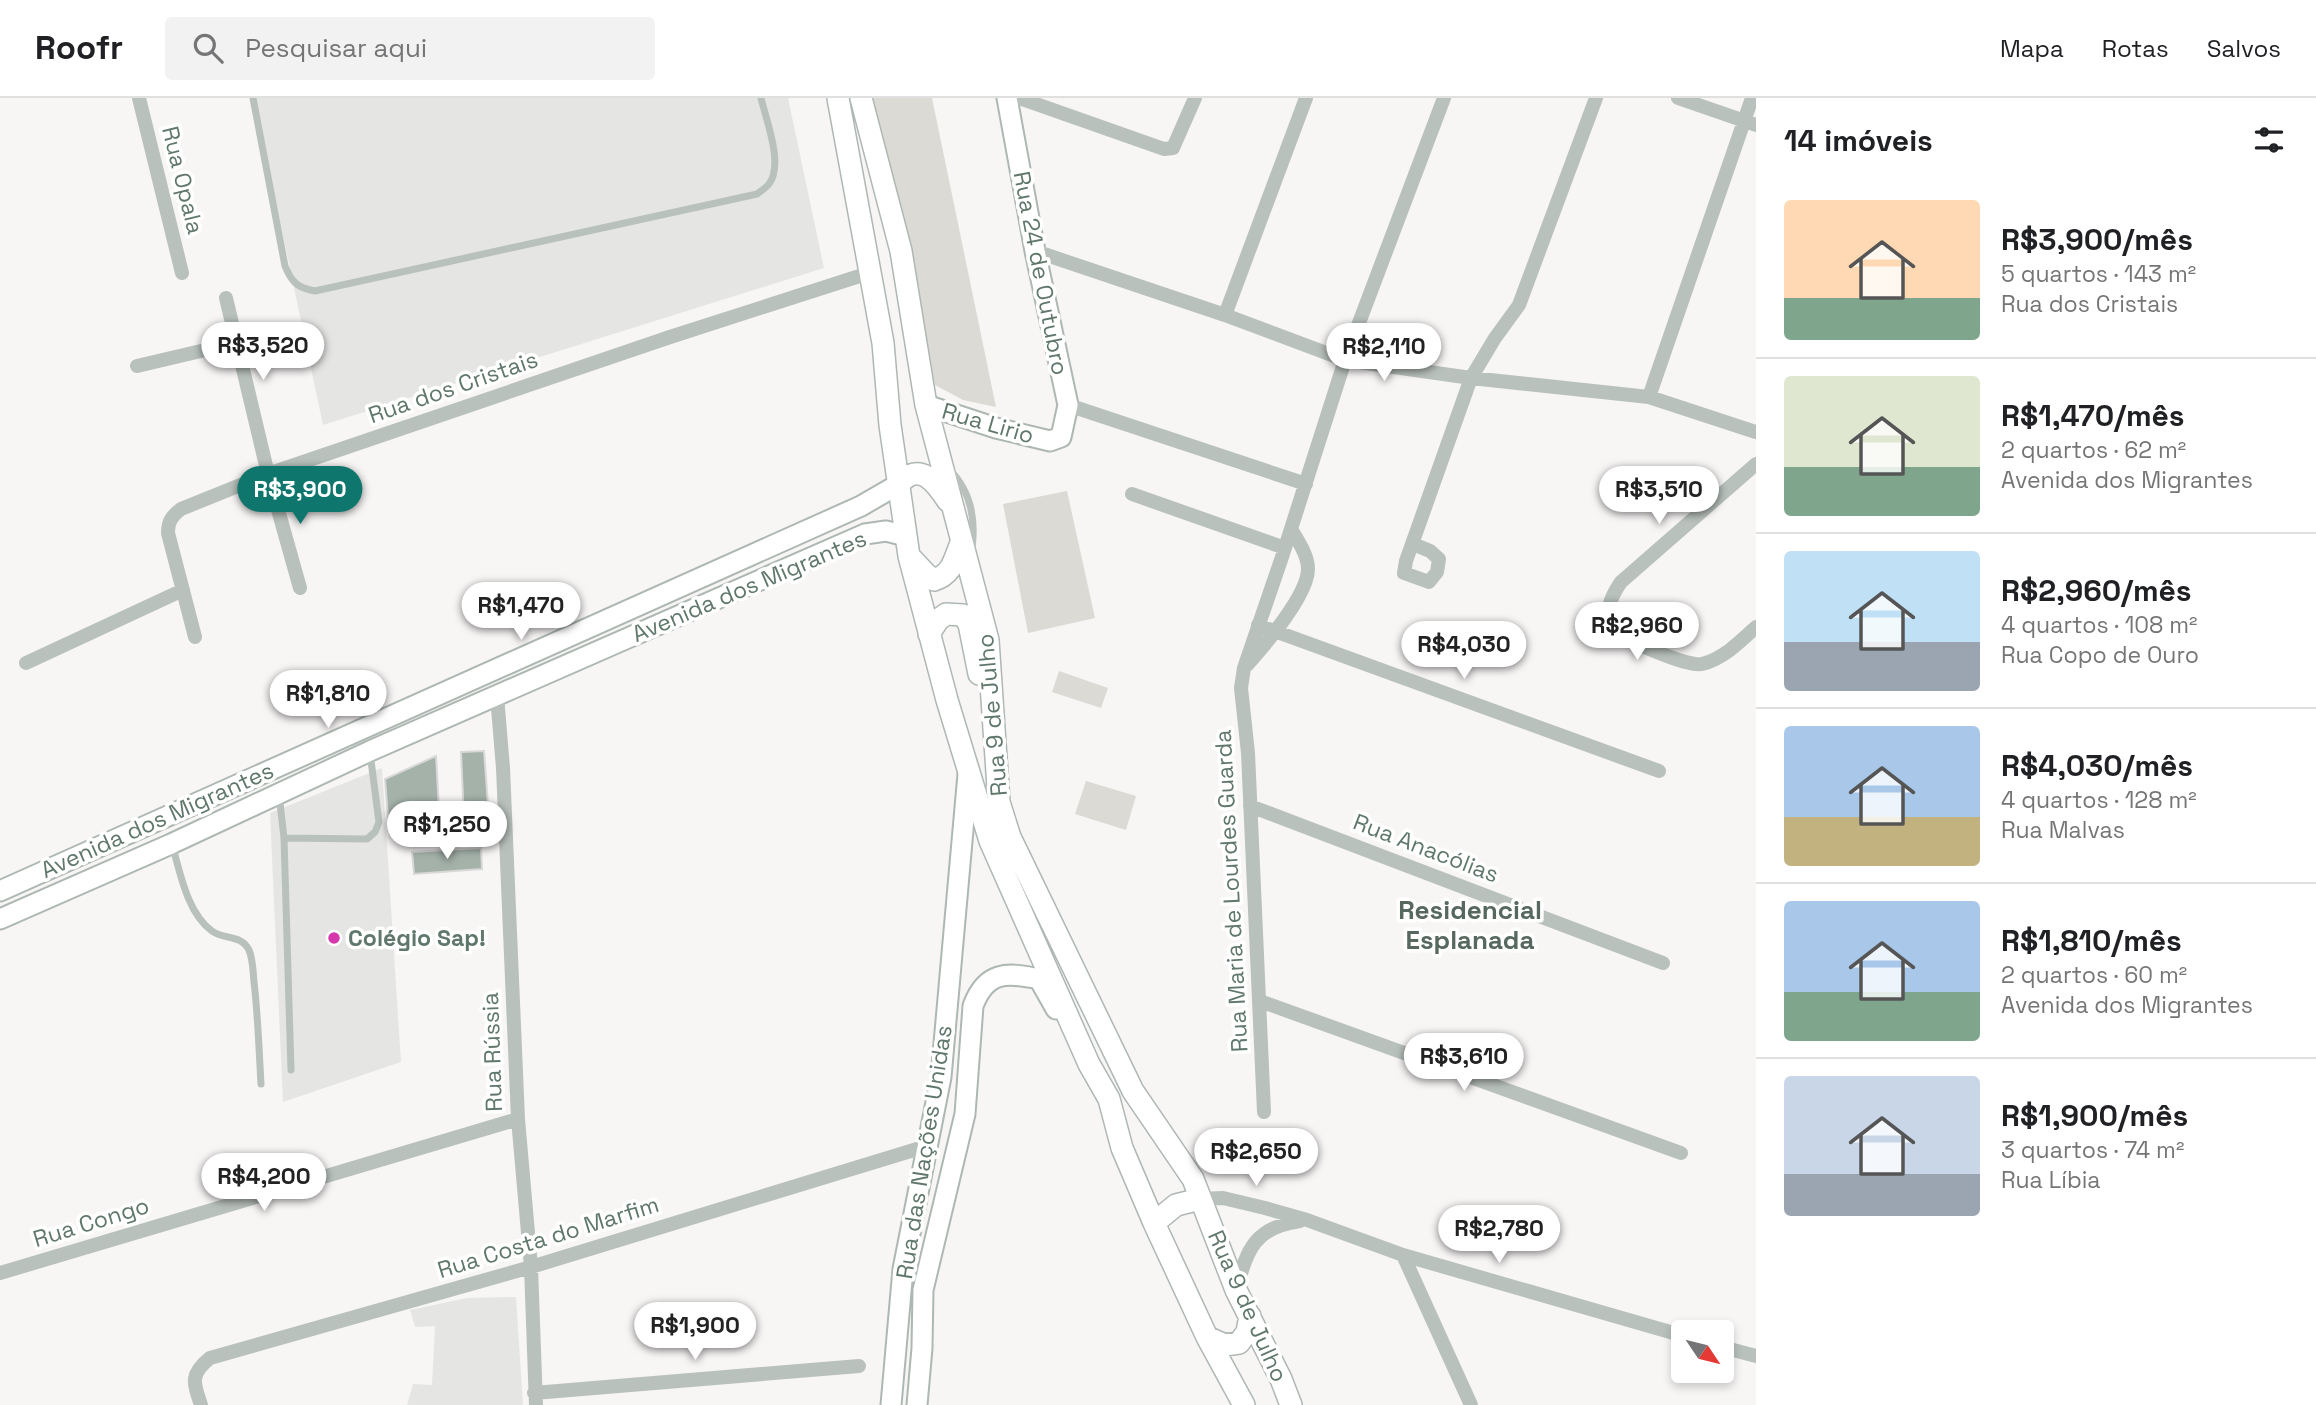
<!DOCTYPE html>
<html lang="pt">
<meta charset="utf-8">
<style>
body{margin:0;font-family:"Space Grotesk",sans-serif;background:#f2f2f2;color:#202124;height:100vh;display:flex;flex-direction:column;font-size:26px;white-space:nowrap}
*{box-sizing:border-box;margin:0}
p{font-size:23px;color:#757577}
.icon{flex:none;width:38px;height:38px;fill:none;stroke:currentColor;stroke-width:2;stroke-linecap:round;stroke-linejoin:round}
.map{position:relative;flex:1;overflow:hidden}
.panel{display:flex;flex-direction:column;background:#fff;width:560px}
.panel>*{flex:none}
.needle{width:46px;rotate:125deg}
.fabs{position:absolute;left:1671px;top:1222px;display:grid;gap:14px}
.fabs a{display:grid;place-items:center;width:63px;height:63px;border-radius:7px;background:#fff;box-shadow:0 4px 10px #0003;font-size:35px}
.price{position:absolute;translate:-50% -60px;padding:0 16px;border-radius:24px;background:#fff;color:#222;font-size:23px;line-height:46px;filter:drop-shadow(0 2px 4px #0008)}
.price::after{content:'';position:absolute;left:50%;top:42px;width:21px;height:16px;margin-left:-10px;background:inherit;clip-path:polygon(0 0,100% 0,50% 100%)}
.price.current{background:#0f766e;color:#fff}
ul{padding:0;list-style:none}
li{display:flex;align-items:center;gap:21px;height:175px;padding:0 28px}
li+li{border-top:2px solid #e0e0e0}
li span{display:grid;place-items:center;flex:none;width:196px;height:140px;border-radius:7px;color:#555}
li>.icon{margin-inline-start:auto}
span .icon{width:84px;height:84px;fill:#fffc;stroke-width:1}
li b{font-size:30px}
h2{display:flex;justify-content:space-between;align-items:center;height:84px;padding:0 28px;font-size:30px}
header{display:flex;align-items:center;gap:42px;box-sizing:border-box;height:98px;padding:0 35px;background:#fff;border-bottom:2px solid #e0e0e0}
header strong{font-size:33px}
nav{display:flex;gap:38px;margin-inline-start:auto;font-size:24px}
.search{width:490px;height:63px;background:#f2f2f2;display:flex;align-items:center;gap:18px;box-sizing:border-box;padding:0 24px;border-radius:7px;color:#757577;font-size:26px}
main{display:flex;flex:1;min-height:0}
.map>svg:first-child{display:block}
</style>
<header>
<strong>Roofr</strong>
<div class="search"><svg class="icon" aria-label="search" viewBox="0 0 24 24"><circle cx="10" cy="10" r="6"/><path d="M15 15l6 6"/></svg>Pesquisar aqui</div>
<nav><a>Mapa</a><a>Rotas</a><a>Salvos</a></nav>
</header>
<main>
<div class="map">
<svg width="1756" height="1307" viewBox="0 0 1756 1307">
<rect width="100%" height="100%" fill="#f8f5f5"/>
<!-- built -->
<path fill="#e5e6e4" d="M254,0H788L824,170L323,327Z
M382,670L401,964L283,1004L270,715Z
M516,1199L523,1307H407L413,1286L432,1287L435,1228L415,1229L410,1212L467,1200Z"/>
<!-- green -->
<path fill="#dcdad5" d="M872,0H932L996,309L963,302L935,287L910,143Z
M1067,393L1095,520L1028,535L1003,406Z
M1059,573L1108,590L1101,610L1052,594Z
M1086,683L1136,698L1126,732L1075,716Z"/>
<!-- building -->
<path fill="#a4b2aa" stroke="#d9d8d8" stroke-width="2" d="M484,653L489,720L464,722L461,654Z
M436,658L440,728L389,732L385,681Z
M481,750L482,771L414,776L412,754Z"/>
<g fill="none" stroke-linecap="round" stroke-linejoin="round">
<!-- secondary casing -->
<g stroke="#adb8b2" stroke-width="23">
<path id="secondary" d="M926,307L996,330L1050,343L1061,339L1068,307L1035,153L1007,0
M0,793L861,408L899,386
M0,821L171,746L370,653L865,436L886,433L906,438
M891,1307L903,1171L941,979L968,676
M917,1307L922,1250L923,1192L965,1016L973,908C986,873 1007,874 1039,881L1056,911"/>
</g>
<!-- primary casing -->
<g stroke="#aeb7b3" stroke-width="24">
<path id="primary" d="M838,0L883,245L890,327L909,458L947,602L990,743L1089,966L1109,1001L1122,1050L1154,1125L1207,1239L1244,1307
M861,0L901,153L926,307L988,542L999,704L1010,739L1133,993L1193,1081L1236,1192L1281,1281L1291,1307
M899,386C920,362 936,385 948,403
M910,459L926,476L934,482C953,476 954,461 961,445
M929,536L938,522L946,516L963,517L969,526L979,576
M1154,1125L1176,1107L1200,1101
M1207,1239L1225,1247L1239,1245L1247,1234L1250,1218"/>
</g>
<!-- lane -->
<path stroke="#b8c1bc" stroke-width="7" d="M253,0L285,168C292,185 298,190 315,193L757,96C761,93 766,90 769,86C784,66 766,22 761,0
M949,371C971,393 976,420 972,450
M279,696L284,740L291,972
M284,740L367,741L375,734L379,724L370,655
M172,746C180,774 187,815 212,833C224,842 241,836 249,852C253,861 253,874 254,884C258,918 259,952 261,986"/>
<!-- street -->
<path stroke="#b8c1bc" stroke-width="14" d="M139,0L182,175
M1019,0L1164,51L1173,50L1195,0
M1678,0L1756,27
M1035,153L1225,217L1345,262L1471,280L1649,299L1756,334
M226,200L268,376L300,490
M1225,217L1306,0
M137,268L235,245
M1649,299L1752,0
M1068,307L1306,386
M1756,366L1621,484C1612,497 1603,514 1613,530C1620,541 1688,569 1702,566C1723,561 1741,543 1756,529
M1132,396L1285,450
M1413,446L1430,453L1439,461L1437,474L1429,484L1404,475L1406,463L1471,280L1495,240L1519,207L1596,0
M1258,527L1659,673
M195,539L168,435C168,423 172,418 181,411L268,376L670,239L872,174
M26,565L183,492
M1247,567C1264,548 1308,497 1308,471C1308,457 1298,443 1291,431
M497,598L503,670L518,1021L531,1169L536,1307
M1250,708L1663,865
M1260,903L1681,1055
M1264,1014L1248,655L1241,590L1244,570L1282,459L1345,262L1444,0
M1200,1101L1223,1100L1265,1110L1307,1122L1403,1157L1684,1238
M1403,1157L1471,1307
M0,1175L518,1021
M1237,1191C1246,1151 1256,1129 1300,1123
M1722,1249L1756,1258
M534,1295L859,1268
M201,1307C193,1284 190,1276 210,1260L531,1169L927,1048"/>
<!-- secondary -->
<use href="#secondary" stroke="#fff" stroke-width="19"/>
<!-- primary -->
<use href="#primary" stroke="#fff" stroke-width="21"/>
</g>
<!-- markers -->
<circle fill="#d538ac" stroke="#fff" stroke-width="2.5" cx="334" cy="840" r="7"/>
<g text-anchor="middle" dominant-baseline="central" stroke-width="7" stroke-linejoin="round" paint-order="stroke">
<!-- street labels -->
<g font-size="23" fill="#60786c" stroke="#fff">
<text transform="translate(183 82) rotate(76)">Rua Opala</text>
<text transform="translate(1041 175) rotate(79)">Rua 24 de Outubro</text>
<text transform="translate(453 289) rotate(-19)">Rua dos Cristais</text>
<text transform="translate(988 325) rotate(16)">Rua Lirio</text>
<text transform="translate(749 488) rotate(-23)">Avenida dos Migrantes</text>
<text transform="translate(992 617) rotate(-95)">Rua 9 de Julho</text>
<text transform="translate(157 722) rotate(-24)">Avenida dos Migrantes</text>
<text transform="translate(1426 750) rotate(21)">Rua Anacólias</text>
<text transform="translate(1231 793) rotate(-93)">Rua Maria de Lourdes Guarda</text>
<text transform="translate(492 954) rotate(-92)">Rua Rússia</text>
<text transform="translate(924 1054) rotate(-81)">Rua das Nações Unidas</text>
<text transform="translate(91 1124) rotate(-17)">Rua Congo</text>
<text transform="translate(548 1139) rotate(-17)">Rua Costa do Marfim</text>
<text transform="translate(1248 1208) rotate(66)">Rua 9 de Julho</text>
</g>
<!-- poi labels -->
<g font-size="23" font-weight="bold" fill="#60786c" stroke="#fff" text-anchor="start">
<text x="348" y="840">Colégio Sap!</text>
</g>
<!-- quarter labels -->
<g font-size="26" font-weight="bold" fill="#57695f" stroke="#fff">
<text x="1470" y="812">Residencial<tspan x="1470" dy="30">Esplanada</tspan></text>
</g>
</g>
</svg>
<div class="fabs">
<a><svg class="needle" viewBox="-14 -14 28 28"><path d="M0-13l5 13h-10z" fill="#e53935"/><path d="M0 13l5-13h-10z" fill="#757577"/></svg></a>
</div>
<b class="price" style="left:263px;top:284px">R$3,520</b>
<b class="price" style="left:1384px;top:285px">R$2,110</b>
<b class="price current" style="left:300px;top:428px">R$3,900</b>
<b class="price" style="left:1659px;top:428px">R$3,510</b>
<b class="price" style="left:521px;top:544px">R$1,470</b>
<b class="price" style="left:1637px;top:564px">R$2,960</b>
<b class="price" style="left:1464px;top:583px">R$4,030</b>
<b class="price" style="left:328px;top:632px">R$1,810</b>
<b class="price" style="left:447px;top:763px">R$1,250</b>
<b class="price" style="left:1464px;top:995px">R$3,610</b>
<b class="price" style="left:1256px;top:1090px">R$2,650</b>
<b class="price" style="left:264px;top:1115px">R$4,200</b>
<b class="price" style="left:1499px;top:1167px">R$2,780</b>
<b class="price" style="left:695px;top:1264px">R$1,900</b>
</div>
<section class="panel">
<h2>14 imóveis<svg class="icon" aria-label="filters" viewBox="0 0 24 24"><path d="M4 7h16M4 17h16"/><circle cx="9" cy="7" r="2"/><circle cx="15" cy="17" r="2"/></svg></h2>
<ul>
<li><span style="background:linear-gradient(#ffd9b3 70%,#7fa58c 0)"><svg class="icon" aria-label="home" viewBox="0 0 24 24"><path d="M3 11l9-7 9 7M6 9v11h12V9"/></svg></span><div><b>R$3,900/mês</b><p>5 quartos · 143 m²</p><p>Rua dos Cristais</p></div></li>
<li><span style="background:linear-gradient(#dfe7d0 65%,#7fa58c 0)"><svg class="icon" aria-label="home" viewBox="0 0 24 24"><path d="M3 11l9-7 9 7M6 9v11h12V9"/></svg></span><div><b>R$1,470/mês</b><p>2 quartos · 62 m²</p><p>Avenida dos Migrantes</p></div></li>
<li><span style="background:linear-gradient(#bfe0f5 65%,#9aa5b1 0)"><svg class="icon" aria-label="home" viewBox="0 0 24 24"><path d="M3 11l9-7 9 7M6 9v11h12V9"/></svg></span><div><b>R$2,960/mês</b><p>4 quartos · 108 m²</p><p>Rua Copo de Ouro</p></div></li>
<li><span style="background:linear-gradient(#a9c7e8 65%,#c2b280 0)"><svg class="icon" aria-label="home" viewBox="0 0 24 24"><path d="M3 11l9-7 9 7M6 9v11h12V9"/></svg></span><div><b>R$4,030/mês</b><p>4 quartos · 128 m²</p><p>Rua Malvas</p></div></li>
<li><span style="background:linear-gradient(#a9c7e8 65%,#7fa58c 0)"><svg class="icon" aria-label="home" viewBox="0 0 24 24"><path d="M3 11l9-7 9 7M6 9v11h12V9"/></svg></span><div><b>R$1,810/mês</b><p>2 quartos · 60 m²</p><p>Avenida dos Migrantes</p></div></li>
<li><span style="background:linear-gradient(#c9d6e8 70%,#9aa5b1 0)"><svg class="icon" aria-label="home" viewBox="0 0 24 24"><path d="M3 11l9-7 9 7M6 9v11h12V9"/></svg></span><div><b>R$1,900/mês</b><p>3 quartos · 74 m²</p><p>Rua Líbia</p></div></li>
</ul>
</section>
</main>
